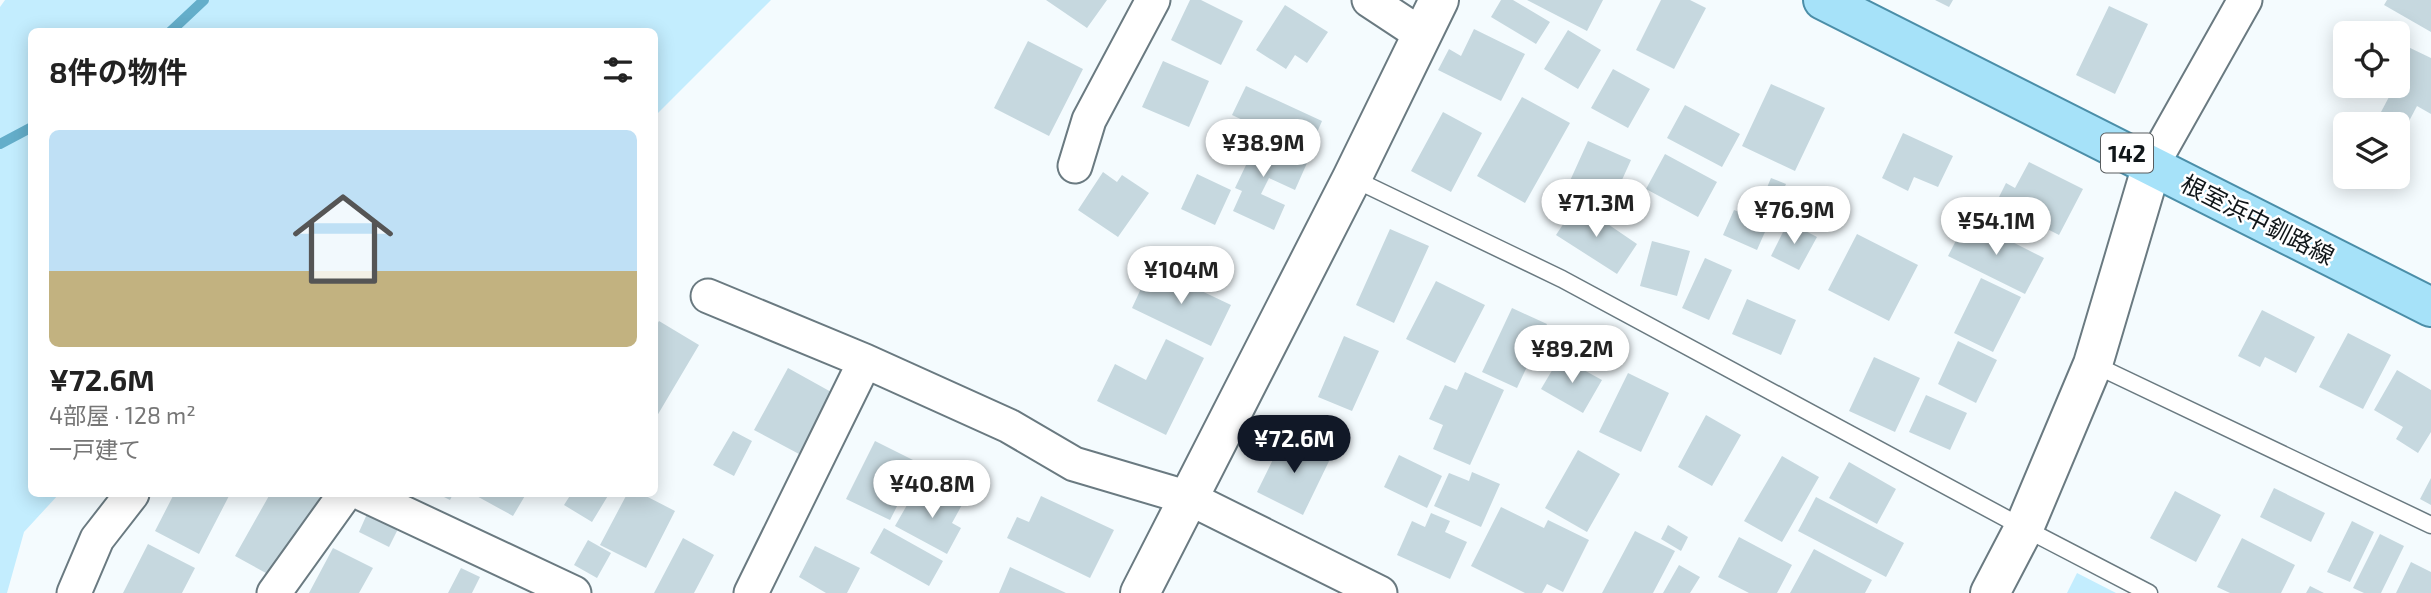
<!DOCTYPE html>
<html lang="ja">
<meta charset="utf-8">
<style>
body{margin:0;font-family:"Exo 2","Noto Sans JP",sans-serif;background:#f6f6f6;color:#222;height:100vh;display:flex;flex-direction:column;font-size:26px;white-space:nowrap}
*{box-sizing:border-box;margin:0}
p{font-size:23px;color:#767676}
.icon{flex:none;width:38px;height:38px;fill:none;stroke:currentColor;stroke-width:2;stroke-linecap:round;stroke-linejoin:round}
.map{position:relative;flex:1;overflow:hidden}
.details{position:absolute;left:28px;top:28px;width:630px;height:469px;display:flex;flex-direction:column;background:#fff;border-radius:10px;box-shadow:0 4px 18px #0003}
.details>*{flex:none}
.buttons{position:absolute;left:2333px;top:21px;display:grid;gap:14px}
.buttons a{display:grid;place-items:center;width:77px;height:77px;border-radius:10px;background:#fff;box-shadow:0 4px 18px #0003;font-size:35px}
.price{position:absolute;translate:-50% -60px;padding:0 16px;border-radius:24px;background:#fff;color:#222;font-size:23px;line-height:46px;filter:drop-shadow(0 2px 4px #0008)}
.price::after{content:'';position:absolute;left:50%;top:42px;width:21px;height:16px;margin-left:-10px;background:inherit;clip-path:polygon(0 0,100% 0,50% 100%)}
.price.current{background:#111827;color:#fff}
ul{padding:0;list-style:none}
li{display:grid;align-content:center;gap:14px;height:371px;padding:0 21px}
li span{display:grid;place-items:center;height:217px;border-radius:10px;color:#555}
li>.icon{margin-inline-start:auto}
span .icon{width:126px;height:126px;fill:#fffc;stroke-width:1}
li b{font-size:30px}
h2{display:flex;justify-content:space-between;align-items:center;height:84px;padding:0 21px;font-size:30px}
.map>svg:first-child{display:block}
</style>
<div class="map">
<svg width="2431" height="593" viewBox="0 0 2431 593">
<rect width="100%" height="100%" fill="#f4fbfe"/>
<!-- green -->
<path fill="#c3edfe" d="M5,0H771L655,116L654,32H32V494H59L24,532L7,593H0V7Z
M2077,573L2116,593H2067Z"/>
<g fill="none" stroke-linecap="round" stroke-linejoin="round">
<!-- stream -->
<path stroke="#64aeca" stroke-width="10" d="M170,32L204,0
M0,144L32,127"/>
</g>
<!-- building -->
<path fill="#c6d8df" d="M1046,0H1107L1087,28Z
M1190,0H1201L1243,21L1221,65L1171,40Z
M1501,0H1513L1550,22L1536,44L1491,17Z
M1527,0H1603L1587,31Z
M1661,0H1690L1706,8L1674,69L1636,50Z
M1935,0H1953L1949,7Z
M2387,0H2431V32L2384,5Z
M1285,5L1328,32L1307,63L1295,55L1286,69L1256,50Z
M2109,6L2148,24L2115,94L2076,75Z
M1474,29L1525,54L1501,101L1438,70L1449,49L1461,56Z
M1568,30L1601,50L1578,89L1544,69Z
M1028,41L1083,69L1049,136L994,108Z
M2406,46L2431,58V114L2417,106L2407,125L2381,112L2390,95L2383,91L2386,86H2398V63Z
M1163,61L1209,81L1189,127L1142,107Z
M1613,69L1650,89L1628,128L1591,108Z
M1771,84L1825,108L1795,171L1742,146Z
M1246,86L1322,121L1309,151L1232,115Z
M1522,97L1570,123L1525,203L1477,176Z
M1685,105L1740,134L1722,167L1667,138Z
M1443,112L1482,133L1451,192L1411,171Z
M1242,133L1307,163L1295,190L1269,178L1261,194L1285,205L1274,230L1233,211L1242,191L1235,188L1246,165L1230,159Z
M1903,133L1953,156L1938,187L1914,177L1908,191L1882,178Z
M1588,141L1631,160L1612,202L1569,183Z
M1665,154L1717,182L1698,217L1646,189Z
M2029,162L2083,189L2059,235L1996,203L2006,183L2015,188Z
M1103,172L1117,182L1122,175L1149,193L1118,237L1078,210Z
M1197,174L1231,190L1215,225L1181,209Z
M1771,178L1786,184L1757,250L1723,235L1734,210L1744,214L1753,193L1763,197Z
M1577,203L1637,244L1617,274L1556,235Z
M1967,219L2044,258L2025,294L1948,256Z
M1788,222L1817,237L1799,270L1771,256Z
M1390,229L1429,246L1394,323L1356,305Z
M1857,234L1918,265L1889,321L1828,290Z
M1652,241L1690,251L1677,296L1640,286Z
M1705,258L1732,270L1709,320L1682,308Z
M1151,267L1231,305L1211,346L1132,308Z
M1981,278L2021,297L1993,352L1954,333Z
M1436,281L1485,305L1455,363L1406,339Z
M1747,299L1796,320L1781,355L1732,334Z
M1512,308L1547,324L1517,388L1482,372Z
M2262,310L2315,337L2296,373L2265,357L2260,367L2238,356Z
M659,321L699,345L654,421V329Z
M2348,333L2391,355L2363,409L2319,387Z
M1344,336L1379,351L1352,411L1318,397Z
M1166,339L1204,358L1166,435L1097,401L1115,364L1146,380Z
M1958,341L1997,360L1976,403L1938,384Z
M1560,357L1602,380L1583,413L1541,389Z
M1874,357L1920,378L1895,432L1849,411Z
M788,368L833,393L799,454L754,430Z
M2397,370L2431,390V432L2418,453L2396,439L2403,427L2374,410Z
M1465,372L1504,390L1470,465L1433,449L1443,425L1429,419L1445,385L1457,390Z
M1628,373L1669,393L1641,452L1599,432Z
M1926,395L1967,413L1950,450L1909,432Z
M1706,415L1741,435L1712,486L1678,467Z
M733,431L752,441L734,476L713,465Z
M1285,435L1331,457L1303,515L1257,492Z
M875,441L919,463L890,520L846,499Z
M1578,450L1620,474L1587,532L1545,508Z
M1399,455L1442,476L1427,508L1384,487Z
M1782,456L1819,477L1782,542L1744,521Z
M1849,462L1896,489L1877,524L1829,498Z
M1472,472L1500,484L1481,527L1434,506L1449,473L1469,481Z
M2431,478V505L2420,499Z
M934,487L963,503L952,523L961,528L947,554L895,526L911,498L924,505Z
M2274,488L2325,513L2311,542L2260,517Z
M2175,491L2221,515L2196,562L2150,538Z
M174,494H230L199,554L155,531Z
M270,494H313L320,497L275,578L235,556Z
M438,494H453L450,500Z
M473,494H526L513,516Z
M571,494H609L592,522L564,505Z
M627,494H642L675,511L646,568L600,545Z
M1041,496L1114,530L1090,578L1007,538L1017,517L1029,522Z
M1816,497L1904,543L1886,577L1798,531Z
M1501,507L1544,528L1548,520L1589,540L1563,592L1547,584L1542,593H1525L1471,566Z
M1431,513L1450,521L1445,532L1467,542L1450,579L1397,555L1412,521L1425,527Z
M367,514L398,529L389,547L359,532Z
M2352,521L2374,532L2350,582L2327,572Z
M1668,525L1688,537L1681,551L1661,539Z
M884,528L943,561L929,586L870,553Z
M1635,531L1675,551L1653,593H1602Z
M2380,534L2404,546L2381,593H2364L2353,588Z
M1739,537L1792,565L1777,593H1749L1718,577Z
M683,538L714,555L694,593H654Z
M2242,538L2295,565L2281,593H2230L2217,587Z
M588,540L611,553L597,578L574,565Z
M148,544L195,568L182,593H123Z
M815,546L860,568L847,593H826L799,577Z
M333,548L373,568L359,593H309Z
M1814,549L1872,580L1865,593H1790Z
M2411,562L2431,572V593H2396Z
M1679,565L1700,577L1690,593H1663Z
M1010,567L1066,593H999Z
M461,568L480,577L472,593H448Z
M2310,586L2324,593H2306Z"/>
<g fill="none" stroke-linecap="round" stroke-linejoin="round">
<!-- service casing -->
<g stroke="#6a7a81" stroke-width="19">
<path id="service" d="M1352,178L1562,279L2024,528L2149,593
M2093,364L2431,525"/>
</g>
<!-- minor casing -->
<g stroke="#6a7a81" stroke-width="37">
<path id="minor" d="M1369,0L1422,35
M2152,165L2245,0
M1075,166L1089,120L1153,0
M708,296L865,361L1009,426L1074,464L1189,498L1380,593
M363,494L574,593
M74,593L97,539L132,494
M274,593L345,494
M751,593L865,361"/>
</g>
<!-- tertiary casing -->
<g stroke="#6a7a81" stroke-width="42">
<path id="tertiary" d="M1140,593L1352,178L1439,0
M1990,593L2024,528L2093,364L2152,165"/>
</g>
<!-- primary casing -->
<g stroke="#4b8ea8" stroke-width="42">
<path id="primary" d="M1823,0L2431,307"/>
</g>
<!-- service -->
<use href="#service" stroke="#fff" stroke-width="16"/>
<!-- minor -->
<use href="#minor" stroke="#fff" stroke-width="33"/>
<!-- tertiary -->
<use href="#tertiary" stroke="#fff" stroke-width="38"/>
<!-- primary -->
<use href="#primary" stroke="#a6e2f9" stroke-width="38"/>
</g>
<g text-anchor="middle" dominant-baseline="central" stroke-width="5" stroke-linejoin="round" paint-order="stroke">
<!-- shield labels -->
<rect fill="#fff" stroke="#585c5e" stroke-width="2" x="2101" y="133.5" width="52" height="39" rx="5"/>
<g font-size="23" font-weight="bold" fill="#101619">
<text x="2127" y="153">142</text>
</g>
<!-- street labels -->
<g font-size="24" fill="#101619" stroke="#fff">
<text transform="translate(2258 219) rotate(27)">根室浜中釧路線</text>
</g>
</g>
</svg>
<div class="buttons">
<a><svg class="icon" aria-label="locate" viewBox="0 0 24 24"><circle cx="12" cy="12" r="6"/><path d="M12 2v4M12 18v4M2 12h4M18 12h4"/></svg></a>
<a><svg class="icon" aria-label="layers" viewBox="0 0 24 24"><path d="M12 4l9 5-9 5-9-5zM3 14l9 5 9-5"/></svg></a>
</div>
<b class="price" style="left:1263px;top:179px">¥38.9M</b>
<b class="price" style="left:1596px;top:239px">¥71.3M</b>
<b class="price" style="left:1794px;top:246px">¥76.9M</b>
<b class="price" style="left:1996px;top:257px">¥54.1M</b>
<b class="price" style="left:1181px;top:306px">¥104M</b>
<b class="price" style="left:1572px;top:385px">¥89.2M</b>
<b class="price current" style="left:1294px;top:475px">¥72.6M</b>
<b class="price" style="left:932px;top:520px">¥40.8M</b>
<section class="details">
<h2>8件の物件<svg class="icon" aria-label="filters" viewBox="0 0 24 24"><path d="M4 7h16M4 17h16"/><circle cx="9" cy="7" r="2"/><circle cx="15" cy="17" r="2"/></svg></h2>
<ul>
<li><span style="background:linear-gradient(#bfe0f5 65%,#c2b280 0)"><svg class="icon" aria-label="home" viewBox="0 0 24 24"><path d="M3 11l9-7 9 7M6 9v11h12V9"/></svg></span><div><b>¥72.6M</b><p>4部屋 · 128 m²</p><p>一戸建て</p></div></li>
</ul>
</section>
</div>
